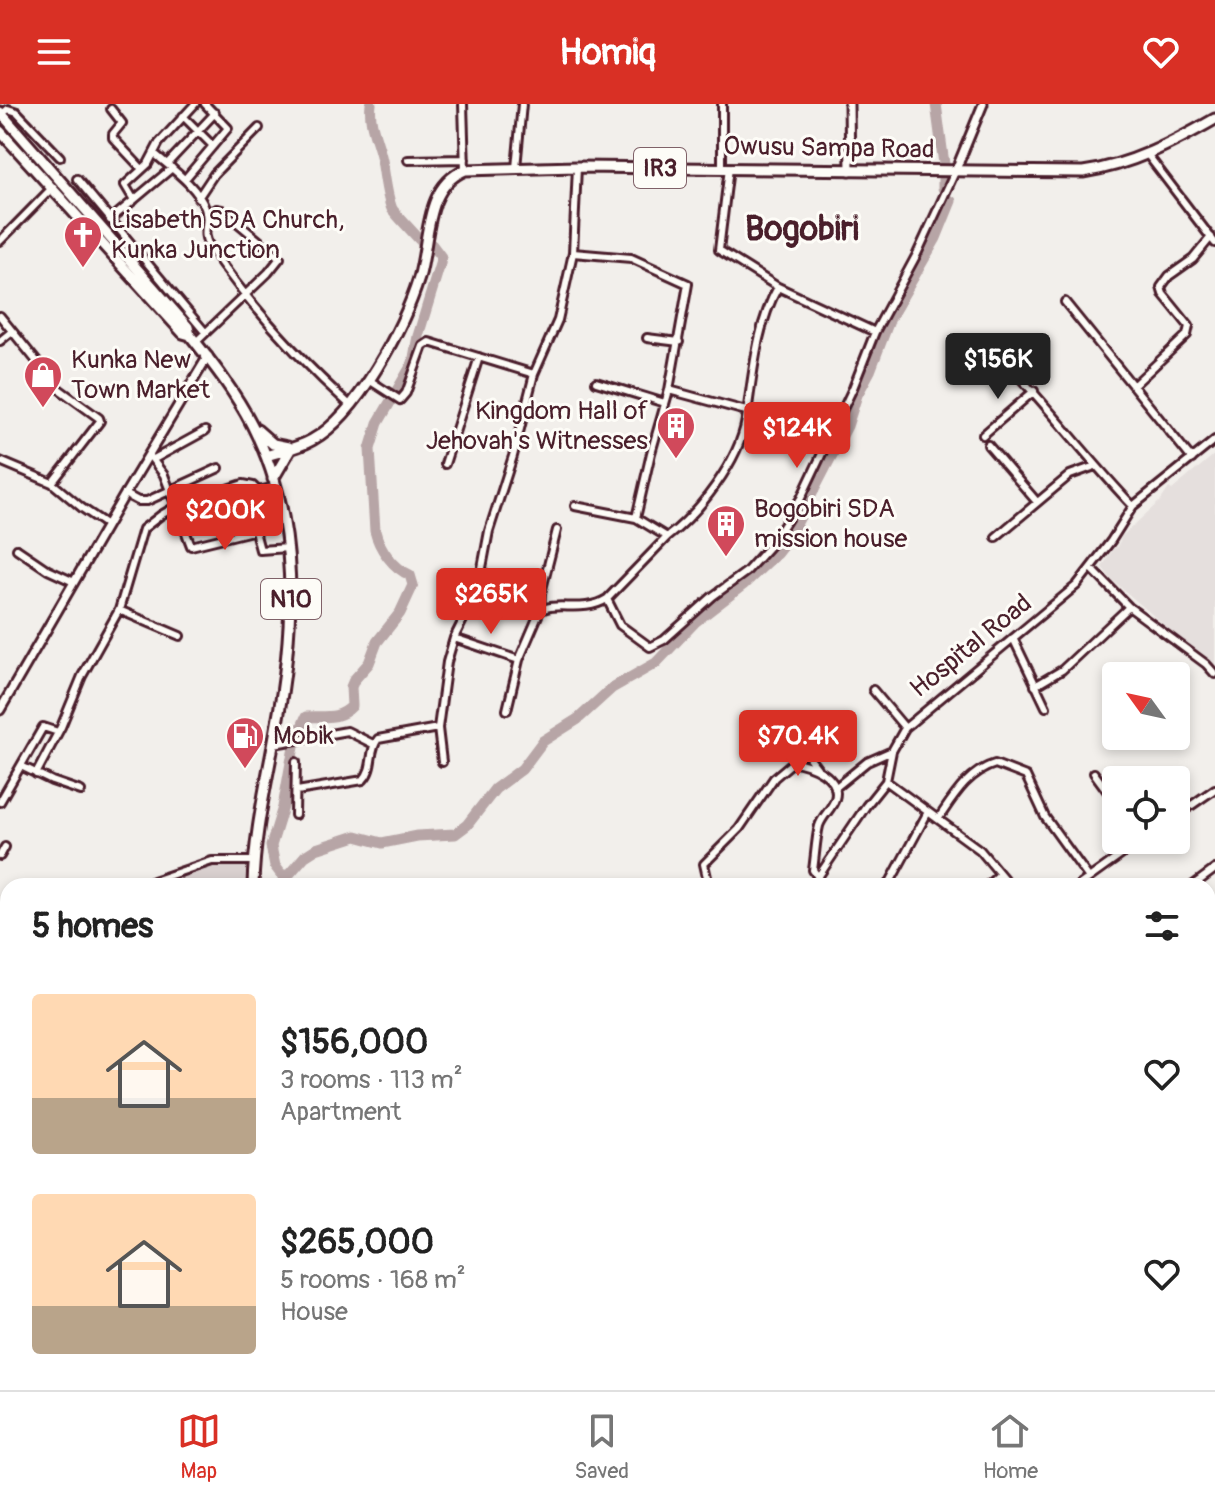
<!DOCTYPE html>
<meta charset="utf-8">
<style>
body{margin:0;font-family:Pangolin,sans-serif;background:#f6f6f6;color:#222;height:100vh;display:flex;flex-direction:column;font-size:30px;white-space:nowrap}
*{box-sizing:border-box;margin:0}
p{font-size:26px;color:#767676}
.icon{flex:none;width:44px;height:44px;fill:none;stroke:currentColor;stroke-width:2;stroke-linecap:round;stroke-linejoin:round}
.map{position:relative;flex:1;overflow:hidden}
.panel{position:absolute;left:0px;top:774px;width:1216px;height:512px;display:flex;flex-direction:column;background:#fff;border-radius:24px 24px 0 0;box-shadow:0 4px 12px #0003}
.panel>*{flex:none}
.needle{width:52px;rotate:303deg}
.controls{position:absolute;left:1102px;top:558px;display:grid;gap:16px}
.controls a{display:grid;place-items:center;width:88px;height:88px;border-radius:8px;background:#fff;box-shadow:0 4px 12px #0003;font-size:40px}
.price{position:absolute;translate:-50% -68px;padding:0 18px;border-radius:8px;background:#d93025;color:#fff;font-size:26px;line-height:52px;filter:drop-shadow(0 2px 4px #0008)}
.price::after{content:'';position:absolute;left:50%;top:48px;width:24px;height:18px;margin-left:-12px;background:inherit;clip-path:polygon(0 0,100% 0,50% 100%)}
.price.on{background:#222;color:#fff}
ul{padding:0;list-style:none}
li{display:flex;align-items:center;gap:24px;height:200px;padding:0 32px}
li span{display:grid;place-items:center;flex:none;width:224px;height:160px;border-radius:8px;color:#555}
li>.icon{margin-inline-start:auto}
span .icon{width:96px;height:96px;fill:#fffc;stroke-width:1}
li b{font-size:34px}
h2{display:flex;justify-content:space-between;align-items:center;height:96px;padding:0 32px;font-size:34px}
header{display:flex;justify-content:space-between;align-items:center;height:104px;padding:0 32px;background:#d93025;color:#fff;font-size:36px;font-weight:700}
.menu{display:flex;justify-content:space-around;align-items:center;height:112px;border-top:2px solid #e0e0e0;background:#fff;font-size:22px;color:#767676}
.menu a{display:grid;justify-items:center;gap:4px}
.menu .on{color:#d93025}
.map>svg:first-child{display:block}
</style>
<header><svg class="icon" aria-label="menu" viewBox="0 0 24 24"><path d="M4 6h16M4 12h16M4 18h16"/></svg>Homiq<svg class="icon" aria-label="heart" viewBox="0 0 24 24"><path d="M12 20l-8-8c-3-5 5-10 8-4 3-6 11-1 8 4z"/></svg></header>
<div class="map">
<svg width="1215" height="1286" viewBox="0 0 1215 1286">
<rect width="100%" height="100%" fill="#f2efeb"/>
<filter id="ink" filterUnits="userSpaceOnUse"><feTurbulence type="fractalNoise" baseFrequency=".0125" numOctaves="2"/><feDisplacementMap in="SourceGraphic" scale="16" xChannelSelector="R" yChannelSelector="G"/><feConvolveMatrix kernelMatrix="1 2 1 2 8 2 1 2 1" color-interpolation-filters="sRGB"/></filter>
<g filter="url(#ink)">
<!-- built -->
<path fill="#e5dfdd" d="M1215,350V565L1111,475L1102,463L1114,444L1117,443L1122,432L1161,396L1169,384L1172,386Z"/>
<!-- green -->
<path fill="#d9d0cf" stroke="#92787d" stroke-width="2" d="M215,761L250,762V782H179L182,772Z
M8,906V1071L0,1076V915Z
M171,1278H355V1286H176Z"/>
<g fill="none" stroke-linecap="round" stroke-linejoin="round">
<!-- river -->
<path stroke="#b7a5a6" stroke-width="11" d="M371,0C368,23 380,39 383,62C385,74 387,93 392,105C393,107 419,135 421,137
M936,0L944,60
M943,75V84
M298,632L306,613C324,612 339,616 352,602L351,583L354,576L369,559L377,538L400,509L413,481L410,471C393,464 379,444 375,427L370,345L378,319L413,259L418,232L440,160L441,153L432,141
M288,772L281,770L275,762L271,742L283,703L294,642
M279,782L305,752L316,745L356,732L382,739L417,732L455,730L467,721L495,685L522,665L543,637L578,615L612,584L656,559L695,518L743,481L777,449L790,432L847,322L857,291L870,267L890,214L936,134L951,97
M325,1278L326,1286"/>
<!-- minor casing -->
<g stroke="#4a1f2b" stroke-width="12">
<path id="minor" d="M463,0L465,66
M722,0V64
M111,5L122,19L113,30V34L142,65
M0,12L8,5L17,8L60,53
M183,12L213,42
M155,50C172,65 197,82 205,104C211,120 199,127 211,145C252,204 299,255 351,302
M1147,50L1215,139
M408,56L465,55
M167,60L215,9
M516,64L522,0
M729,64L719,146L778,183
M77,75L205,228
M185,75L228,24L205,0
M198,94L214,70L259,24
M134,96L125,81L148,60L159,39L195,0
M110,116L172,64
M0,137L52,84
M573,149L631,154L688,180L669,286L651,349L636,414L667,433C699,409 739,357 746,316C753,272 756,222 778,183L875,228
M1065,198L1192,355
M0,212L59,285L99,314L100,317L52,379
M647,234L679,238
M0,237L11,228
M196,238L268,169L280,154L222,106L216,105L206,109
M979,256L994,249L998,250C1046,299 1086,353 1133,402
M369,276L400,296L406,289L423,242L429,238L534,270
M596,278L665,299
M1133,282L1187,231L1189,222L1163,190L1161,183L1169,172L1193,155L1211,133
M669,286L746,307
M746,317L823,345
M983,331L1034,287
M988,341L1037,398
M149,351L164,371L191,442L256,426
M154,355L205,327
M0,357L52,379L82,404L107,421
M445,360L479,253
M125,390L138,397H147L219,364
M248,401L260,446L288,444
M575,402L636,414
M221,412L228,432
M184,426L248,401L258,394V387
M667,433L607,495L620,521L650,543L664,536L713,492L746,468L774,437L801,394L853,284L875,228L917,150L955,68
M996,433L1070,371L1095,362
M17,445L48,466L74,478
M1091,464L1129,503L1206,560L1215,570
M119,506L180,532
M540,507L541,489L557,426
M454,534L519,556
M1013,534L1046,603
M1035,582L1062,566L1129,503
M873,586L905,624
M507,606L519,556L540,507C555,496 582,510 607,495
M780,615L817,664
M274,640L347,627L373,640
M442,658L438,624L447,558L454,534L465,512L482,464L489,427L513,352L534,270L558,216L573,149L577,63
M21,662L52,677L81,687
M1094,669L1116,699
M36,670L61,623L82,572L119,506L143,425L161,411L175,403L243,380L253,382L258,387L275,383
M886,677L892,647L905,624L1077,481L1111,437L1133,402L1215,336
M886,677L980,746L1010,782
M835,684L867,658L892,647
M297,687L363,676C375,664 368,647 378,635L438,624
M0,698L43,623L58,628
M295,711L296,658
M1176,712L1215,685
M939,714C954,692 968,668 995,660L1026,672L1045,713L1089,774
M0,752L5,743
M147,782L153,777L212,757H255
M709,782L704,760L739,725L774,674L793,658C809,659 842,673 835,695C832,705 822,712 819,722C816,734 815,753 813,766L818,773
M812,782L866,702L886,677
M888,782L928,708
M987,782L1000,770
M1078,782L1142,736
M1192,782L1215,765
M1208,854L1215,849
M1208,931L1215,940
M1208,1048L1215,1057
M0,1086L8,1081
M0,1098L8,1092
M1208,1100L1215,1097
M0,1191L8,1194
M1208,1205L1215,1209
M1208,1225L1215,1218
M0,1228L8,1214
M0,1251L8,1255
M51,1278L56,1286
M127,1278L131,1286
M402,1278V1279
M902,1278L915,1286
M1054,1278L1066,1286
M1184,1278L1192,1286
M19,1286L20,1278
M68,1286L77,1278
M531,1286L538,1278
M749,1286L754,1278
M937,1286L943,1278"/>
</g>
<!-- tertiary casing -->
<g stroke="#4a1f2b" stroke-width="13">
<path id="tertiary" d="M849,0L850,67
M955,68L983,0
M0,606L125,390L208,252"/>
</g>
<!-- primary casing -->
<g stroke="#4a1f2b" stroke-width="15">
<path id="primary" d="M0,8L188,223L190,231C213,260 235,288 252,321C301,416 295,523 276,625C267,677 254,730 253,782
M0,27L183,229L190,231
M257,326L273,340L288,343
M266,352C282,347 298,344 312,336C358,311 404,222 419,174C430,136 424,83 465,66L577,63L1083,68C1131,61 1173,39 1215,15
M273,375L290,346
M706,1278L719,1286"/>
</g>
<!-- minor -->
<use href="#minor" stroke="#fdfcf7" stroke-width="6"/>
<!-- tertiary -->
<use href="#tertiary" stroke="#fdfcf7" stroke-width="7"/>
<!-- primary -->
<use href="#primary" stroke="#fdfcf7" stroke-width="9"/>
</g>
</g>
<!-- icons -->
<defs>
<g id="church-pin" transform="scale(2)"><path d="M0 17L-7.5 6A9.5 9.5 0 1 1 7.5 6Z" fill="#d1495b" stroke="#fdfcf7"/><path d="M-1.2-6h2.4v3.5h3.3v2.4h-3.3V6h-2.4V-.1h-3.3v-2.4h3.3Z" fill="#fff"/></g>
<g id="shop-pin" transform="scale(2)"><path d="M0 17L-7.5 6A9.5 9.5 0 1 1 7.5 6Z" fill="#d1495b" stroke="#fdfcf7"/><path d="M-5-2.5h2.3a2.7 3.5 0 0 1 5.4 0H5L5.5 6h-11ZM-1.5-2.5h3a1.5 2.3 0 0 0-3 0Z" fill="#fff"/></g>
<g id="building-pin" transform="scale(2)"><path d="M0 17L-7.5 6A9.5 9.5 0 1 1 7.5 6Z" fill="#d1495b" stroke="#fdfcf7"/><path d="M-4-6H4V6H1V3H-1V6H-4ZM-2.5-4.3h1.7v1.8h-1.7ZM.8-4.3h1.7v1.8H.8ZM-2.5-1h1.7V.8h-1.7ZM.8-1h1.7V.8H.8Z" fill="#fff"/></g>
<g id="fuel-pin" transform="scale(2)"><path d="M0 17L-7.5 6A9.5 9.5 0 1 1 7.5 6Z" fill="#d1495b" stroke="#fdfcf7"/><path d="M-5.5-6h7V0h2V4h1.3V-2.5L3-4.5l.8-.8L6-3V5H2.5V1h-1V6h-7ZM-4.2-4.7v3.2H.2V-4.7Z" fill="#fff"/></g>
</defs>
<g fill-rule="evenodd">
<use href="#church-pin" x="83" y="131"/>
<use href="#shop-pin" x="43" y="271"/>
<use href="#building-pin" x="676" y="322"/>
<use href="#building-pin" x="726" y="420"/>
<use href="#fuel-pin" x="245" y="632"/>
</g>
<g text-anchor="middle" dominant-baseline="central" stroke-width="6" stroke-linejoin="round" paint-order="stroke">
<!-- shield labels -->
<g fill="#fdfcf7" stroke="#806168" stroke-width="2">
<rect x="634" y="44" width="52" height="40" rx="6"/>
<rect x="261" y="475" width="60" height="40" rx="6"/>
</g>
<g font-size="24" font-weight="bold" fill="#4a1f2b">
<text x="660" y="64">IR3</text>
<text x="291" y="495">N10</text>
</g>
<!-- street labels -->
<g font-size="26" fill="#4a1f2b" stroke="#fdfcf7">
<text transform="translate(829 44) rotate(1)">Owusu Sampa Road</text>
<text transform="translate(971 542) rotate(-39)">Hospital Road</text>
</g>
<!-- poi labels -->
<g font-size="26" fill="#4a1f2b" stroke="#fdfcf7" text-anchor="start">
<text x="111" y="116">Lisabeth SDA Church,<tspan x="111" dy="30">Kunka Junction</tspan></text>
<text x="71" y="256">Kunka New<tspan x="71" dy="30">Town Market</tspan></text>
<text x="648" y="307" text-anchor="end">Kingdom Hall of<tspan x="648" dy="30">Jehovah's Witnesses</tspan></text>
<text x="754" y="405">Bogobiri SDA<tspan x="754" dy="30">mission house</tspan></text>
<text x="273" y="632">Mobik</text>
</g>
<!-- district labels -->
<g font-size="34" font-weight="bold" fill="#4a1f2b" stroke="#fdfcf7">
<text x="802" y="125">Bogobiri</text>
</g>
</g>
</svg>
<div class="controls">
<a><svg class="needle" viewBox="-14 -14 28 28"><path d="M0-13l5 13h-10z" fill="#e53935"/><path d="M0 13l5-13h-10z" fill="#767676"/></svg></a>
<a><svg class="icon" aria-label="locate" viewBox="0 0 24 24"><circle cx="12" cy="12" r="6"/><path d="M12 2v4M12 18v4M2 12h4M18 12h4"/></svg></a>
</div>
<b class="price on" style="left:998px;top:297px">$156K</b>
<b class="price" style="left:797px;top:366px">$124K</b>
<b class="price" style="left:225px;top:448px">$200K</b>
<b class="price" style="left:491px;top:532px">$265K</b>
<b class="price" style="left:798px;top:674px">$70.4K</b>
<section class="panel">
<h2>5 homes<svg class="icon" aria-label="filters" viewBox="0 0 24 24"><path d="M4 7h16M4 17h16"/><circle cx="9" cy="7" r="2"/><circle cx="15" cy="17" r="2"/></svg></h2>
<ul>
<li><span style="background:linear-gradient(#ffd9b3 65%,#b9a48a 0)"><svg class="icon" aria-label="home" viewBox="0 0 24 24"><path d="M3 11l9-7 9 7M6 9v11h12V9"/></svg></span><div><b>$156,000</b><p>3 rooms · 113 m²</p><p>Apartment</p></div><svg class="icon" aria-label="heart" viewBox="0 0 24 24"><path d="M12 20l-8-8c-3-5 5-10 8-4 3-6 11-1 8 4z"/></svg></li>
<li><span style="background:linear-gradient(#ffd9b3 70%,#b9a48a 0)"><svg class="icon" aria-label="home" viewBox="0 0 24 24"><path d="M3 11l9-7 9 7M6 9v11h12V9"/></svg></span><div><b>$265,000</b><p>5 rooms · 168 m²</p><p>House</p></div><svg class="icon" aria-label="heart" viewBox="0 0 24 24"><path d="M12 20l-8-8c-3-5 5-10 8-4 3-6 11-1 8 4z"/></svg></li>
</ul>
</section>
</div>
<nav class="menu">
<a class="on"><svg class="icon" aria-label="map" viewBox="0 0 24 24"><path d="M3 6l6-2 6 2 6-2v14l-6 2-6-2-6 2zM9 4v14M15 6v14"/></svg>Map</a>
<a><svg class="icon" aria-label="saved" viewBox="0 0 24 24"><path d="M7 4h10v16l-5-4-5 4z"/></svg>Saved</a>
<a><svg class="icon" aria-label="home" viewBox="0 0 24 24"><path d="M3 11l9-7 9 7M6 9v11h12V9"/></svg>Home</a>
</nav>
